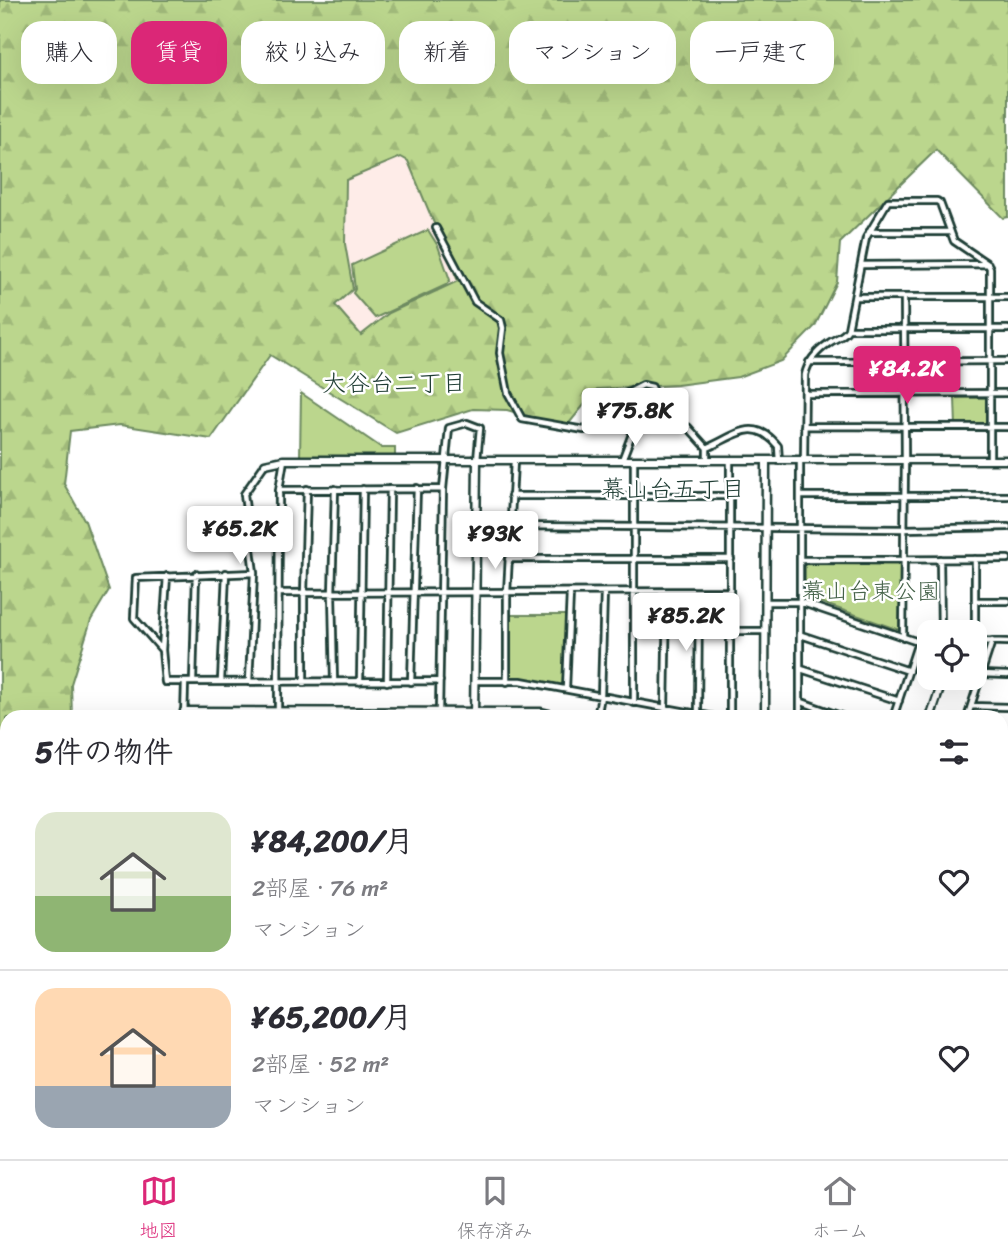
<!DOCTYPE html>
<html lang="ja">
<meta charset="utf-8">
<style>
body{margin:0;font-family:Sriracha,"Klee One",sans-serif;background:#f2f2f3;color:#2b2b33;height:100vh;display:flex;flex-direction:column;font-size:26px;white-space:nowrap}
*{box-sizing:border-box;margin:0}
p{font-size:23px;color:#7c7c81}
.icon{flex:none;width:38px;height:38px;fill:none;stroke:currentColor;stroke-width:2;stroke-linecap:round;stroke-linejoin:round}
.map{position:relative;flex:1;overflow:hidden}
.drawer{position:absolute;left:0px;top:710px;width:1008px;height:450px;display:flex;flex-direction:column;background:#fff;border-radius:21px 21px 0 0;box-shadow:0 7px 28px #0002}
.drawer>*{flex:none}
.banner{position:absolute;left:21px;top:21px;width:966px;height:63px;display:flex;gap:14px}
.fabs{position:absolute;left:917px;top:620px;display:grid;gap:14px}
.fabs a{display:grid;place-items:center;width:70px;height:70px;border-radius:14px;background:#fff;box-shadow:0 7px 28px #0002;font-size:35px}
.price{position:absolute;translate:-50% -60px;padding:0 16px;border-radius:7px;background:#fff;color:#222;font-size:23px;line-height:46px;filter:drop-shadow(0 2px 4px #0008)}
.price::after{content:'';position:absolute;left:50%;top:42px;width:21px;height:16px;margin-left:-10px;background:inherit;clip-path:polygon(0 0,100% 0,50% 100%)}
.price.selected{background:#db2777;color:#fff}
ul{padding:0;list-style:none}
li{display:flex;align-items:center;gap:21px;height:175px;padding:0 35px}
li+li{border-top:2px solid #e1e1e2}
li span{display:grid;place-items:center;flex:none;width:196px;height:140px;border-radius:21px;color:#555}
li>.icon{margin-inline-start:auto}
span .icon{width:84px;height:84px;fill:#fffc;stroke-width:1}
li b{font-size:30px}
h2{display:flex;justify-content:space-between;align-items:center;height:84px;padding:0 35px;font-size:30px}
.tag{padding:0 24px;border-radius:21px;background:#fff;box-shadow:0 7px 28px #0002;font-size:24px;line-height:63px}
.tag.selected{background:#db2777;color:#fff}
.menu{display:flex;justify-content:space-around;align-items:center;height:98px;border-top:2px solid #e1e1e2;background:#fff;font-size:19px;color:#7c7c81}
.menu a{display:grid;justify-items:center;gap:4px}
.menu .selected{color:#db2777}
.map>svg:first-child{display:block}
</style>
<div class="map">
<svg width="1008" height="1159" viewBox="0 0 1008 1159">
<defs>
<pattern id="forest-firs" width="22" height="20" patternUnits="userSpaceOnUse" patternTransform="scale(1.75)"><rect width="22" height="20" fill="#bbd68d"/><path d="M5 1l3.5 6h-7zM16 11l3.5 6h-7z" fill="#a0b97a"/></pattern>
</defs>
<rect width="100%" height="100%" fill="#fff"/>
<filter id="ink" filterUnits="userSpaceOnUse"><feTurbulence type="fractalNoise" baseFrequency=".0143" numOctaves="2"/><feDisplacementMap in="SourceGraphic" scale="14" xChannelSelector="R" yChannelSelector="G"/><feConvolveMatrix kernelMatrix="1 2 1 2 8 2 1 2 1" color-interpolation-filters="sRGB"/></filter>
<g filter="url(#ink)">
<!-- built -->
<path fill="#feece8" d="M401,157L408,161L458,281L389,313L361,336L335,304L353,288L345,244L346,180Z"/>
<!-- forest -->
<path fill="url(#forest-firs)" stroke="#6d8a60" stroke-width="2" fill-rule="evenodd" d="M0,0H1008V217L1003,218L936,150L840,243L837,282L815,326L781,361L738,377L677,385L597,389L566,427L507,410L473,409L396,433L270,355L211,439L120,425L70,431L64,484L85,521L109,590L91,620L71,684L72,717L7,718V1104L0,1105ZM401,157L408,161L458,281L389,313L361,335L335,305L353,289L345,244L346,180Z"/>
<!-- green -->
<path fill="#bbd68d" stroke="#6d8a60" stroke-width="2" d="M428,230L438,246L450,280L446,285L375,318L353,293L355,289L352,265Z
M301,393L382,448H395V456L300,458Z
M955,398H989L990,427H956Z
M805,564L901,565L899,630L805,597Z
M508,615H568L565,688L508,681Z"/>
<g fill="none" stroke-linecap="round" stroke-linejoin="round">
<!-- minor casing -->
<g stroke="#1f3d34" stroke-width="10">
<path id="minor" d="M436,228L475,302L501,320L503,328L500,353L508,393L522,419L584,430C594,426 606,413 608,403L643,385L652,387L654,392L650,401L645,403L636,412L635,426L622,460
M869,232H950
M862,265L988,264
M855,297H1008
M848,329H1008
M809,362L1008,361
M806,394L1008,393
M635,426L688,427L707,448V460
M804,426L1008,427
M707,448C737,435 754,416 778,446L779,461
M804,460L805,375C808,361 817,351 829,343C837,337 844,337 848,329L866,238L888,201H937L940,203L954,241L988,264L990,268V460
M634,461V703
M800,461V718
M279,490L443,489
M511,496H731
M800,496H1008
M510,526L903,529L1008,527
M508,559H731
M940,559L941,632
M975,559V641
M801,560L1008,559
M278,593L730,591
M976,601H1008
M765,602H800L918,642H929
M732,631H765
M801,635L909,671
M903,636L905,460L904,297
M975,641L1008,642
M162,650L167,576
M801,669L899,701
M982,674L1008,675
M193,680L196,574
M221,681L226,573
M475,681H521L719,718
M185,682L440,681
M249,682L254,573L244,494L265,464
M334,682L332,594L335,489
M360,682L363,489
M387,682L390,489
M411,682L417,488
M507,682V593L514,461
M304,683V594L307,489
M566,689L570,593
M802,702L846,718
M971,706L1008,707
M665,709L667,593
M278,710L279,490L284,460
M439,711L443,489L449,428L467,423L480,428L477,460
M698,713L699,593
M184,718L185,682H165L162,650L134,618L136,578L254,573
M597,718L601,696L604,592
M730,718V461
M893,718L918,642
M967,718L992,641
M1001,739H1008
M1001,771H1008
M1006,905V806
M1001,938H1008
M1001,971H1008
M1001,1003H1008
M1001,1035H1008
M1001,1067H1008
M1001,1140H1008
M93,1153L100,1159
M538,1153L540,1159
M729,1153L748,1159
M851,1153V1159
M118,1156L165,1159
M206,1159L207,1153
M248,1159L249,1153
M334,1159V1153
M387,1159V1153
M478,1159L479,1153
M572,1159L580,1153
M623,1159L669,1153
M965,1159V1153"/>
</g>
<!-- tertiary casing -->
<g stroke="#1f3d34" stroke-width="11">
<path id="tertiary" d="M265,464L284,460H1008
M184,711L541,712L565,718
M474,718L477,461
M765,718L766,461
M930,718L944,677
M1001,806H1008
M1001,1104H1008
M635,1153L636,1159"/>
</g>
<!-- minor -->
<use href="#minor" stroke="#fff" stroke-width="4.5"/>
<!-- tertiary -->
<use href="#tertiary" stroke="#fff" stroke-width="6"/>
</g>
</g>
<g text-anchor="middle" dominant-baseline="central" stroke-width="5" stroke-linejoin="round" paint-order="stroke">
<!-- park labels -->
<g font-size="23" fill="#46634a" stroke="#fff">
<text x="871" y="591">幕山台東公園</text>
</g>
<!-- neighbourhood labels -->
<g font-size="24" fill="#1f3d34" stroke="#fff">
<text x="394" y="383">大谷台二丁目</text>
<text x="673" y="489">幕山台五丁目</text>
</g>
</g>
</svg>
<div class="fabs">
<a><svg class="icon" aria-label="locate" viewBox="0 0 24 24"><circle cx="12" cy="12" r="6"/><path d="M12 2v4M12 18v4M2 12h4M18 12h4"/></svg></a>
</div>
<b class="price selected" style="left:907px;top:406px">¥84.2K</b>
<b class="price" style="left:635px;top:448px">¥75.8K</b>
<b class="price" style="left:240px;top:566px">¥65.2K</b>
<b class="price" style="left:495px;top:571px">¥93K</b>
<b class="price" style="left:686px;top:653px">¥85.2K</b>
<div class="banner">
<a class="tag">購入</a>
<a class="tag selected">賃貸</a>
<a class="tag">絞り込み</a>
<a class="tag">新着</a>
<a class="tag">マンション</a>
<a class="tag">一戸建て</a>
</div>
<section class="drawer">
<h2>5件の物件<svg class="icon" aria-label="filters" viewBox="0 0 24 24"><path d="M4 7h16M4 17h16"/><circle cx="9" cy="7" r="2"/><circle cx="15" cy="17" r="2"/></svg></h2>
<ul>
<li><span style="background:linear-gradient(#dfe7d0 60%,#8fb573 0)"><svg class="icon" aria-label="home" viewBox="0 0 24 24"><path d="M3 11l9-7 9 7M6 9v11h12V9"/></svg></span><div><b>¥84,200/月</b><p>2部屋 · 76 m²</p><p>マンション</p></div><svg class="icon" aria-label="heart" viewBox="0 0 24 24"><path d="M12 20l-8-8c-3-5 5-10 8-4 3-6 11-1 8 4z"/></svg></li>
<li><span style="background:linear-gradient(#ffd9b3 70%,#9aa5b1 0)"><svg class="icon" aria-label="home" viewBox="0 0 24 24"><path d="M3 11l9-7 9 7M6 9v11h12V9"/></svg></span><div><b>¥65,200/月</b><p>2部屋 · 52 m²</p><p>マンション</p></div><svg class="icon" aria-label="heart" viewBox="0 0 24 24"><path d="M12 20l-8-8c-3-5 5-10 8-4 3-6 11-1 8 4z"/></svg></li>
</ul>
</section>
</div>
<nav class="menu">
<a class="selected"><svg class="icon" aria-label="map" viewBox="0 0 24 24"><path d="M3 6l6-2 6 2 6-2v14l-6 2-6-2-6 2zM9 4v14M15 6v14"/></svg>地図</a>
<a><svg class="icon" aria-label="saved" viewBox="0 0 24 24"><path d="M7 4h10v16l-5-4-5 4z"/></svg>保存済み</a>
<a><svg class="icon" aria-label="home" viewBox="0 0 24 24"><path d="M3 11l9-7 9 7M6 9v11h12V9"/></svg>ホーム</a>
</nav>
